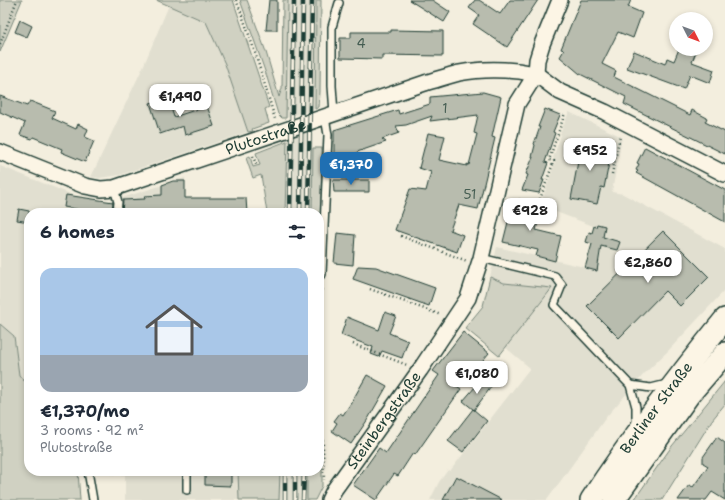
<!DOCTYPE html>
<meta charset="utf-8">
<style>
body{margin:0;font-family:"Shantell Sans",sans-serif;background:#f6f6f7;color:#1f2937;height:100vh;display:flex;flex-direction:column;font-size:15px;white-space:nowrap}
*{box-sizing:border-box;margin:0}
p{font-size:13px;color:#747a83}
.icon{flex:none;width:22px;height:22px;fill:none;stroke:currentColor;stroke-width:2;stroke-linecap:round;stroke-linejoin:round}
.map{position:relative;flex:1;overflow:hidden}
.drawer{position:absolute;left:24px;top:208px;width:300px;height:268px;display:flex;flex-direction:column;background:#fff;border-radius:16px;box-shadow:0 2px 6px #0003}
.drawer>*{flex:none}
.needle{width:26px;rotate:132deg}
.fabs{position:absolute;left:669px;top:12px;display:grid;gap:8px}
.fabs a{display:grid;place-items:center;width:44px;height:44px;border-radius:50%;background:#fff;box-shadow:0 2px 6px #0003;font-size:20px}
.price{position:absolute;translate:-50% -34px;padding:0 9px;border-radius:8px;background:#fff;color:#222;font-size:13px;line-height:26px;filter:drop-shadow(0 1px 2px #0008)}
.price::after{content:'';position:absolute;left:50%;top:24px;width:12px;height:9px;margin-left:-6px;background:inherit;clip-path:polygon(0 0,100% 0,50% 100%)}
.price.active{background:#1f6fb2;color:#fff}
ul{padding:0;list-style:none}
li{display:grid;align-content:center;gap:8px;height:212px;padding:0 16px}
li span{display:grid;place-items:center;height:124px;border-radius:12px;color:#555}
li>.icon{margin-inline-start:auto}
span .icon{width:72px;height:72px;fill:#fffc;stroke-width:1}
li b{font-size:17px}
h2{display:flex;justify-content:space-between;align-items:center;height:48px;padding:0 16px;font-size:17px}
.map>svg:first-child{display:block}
</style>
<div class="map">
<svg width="725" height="500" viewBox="0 0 725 500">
<rect width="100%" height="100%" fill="#f3eede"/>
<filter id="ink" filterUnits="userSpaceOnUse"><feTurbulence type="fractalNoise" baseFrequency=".025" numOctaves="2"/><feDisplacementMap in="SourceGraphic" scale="8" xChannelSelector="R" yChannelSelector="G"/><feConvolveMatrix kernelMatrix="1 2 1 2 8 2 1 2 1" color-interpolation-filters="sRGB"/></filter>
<g filter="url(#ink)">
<!-- built -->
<path fill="#e1dfd0" d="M288,0H316L315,109L286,118Z
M169,5L206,22L225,64L248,132L120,175L99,178L91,177L143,67Z
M569,112L622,137L612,192L623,194L725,249V290L668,351L644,374L607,416L547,500H430L439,482L448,470L450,471L530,368L505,347L552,289L504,283L490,277L497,247L597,270L604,230L540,206L556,160L553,158L561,135L560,134Z
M313,130L312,213H285L286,139Z
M0,166L78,197L103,201L122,198L185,178L184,213H29V382L23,380L19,375L14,336L0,324Z
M78,471H238L239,500H125V475L109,474L108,471L78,472Z
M280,471H307V500H279Z"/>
<!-- green -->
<path fill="#d0d1c2" stroke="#78877b" d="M0,0H22L0,52Z
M156,0H233L269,107L265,109L269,123L252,129L253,131L248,132L225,64L206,22Z
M240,0H247L266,52L279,97L282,88L283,0H288L286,118H282L278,114L266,74Z
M316,0H321L320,92L319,107L315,109Z
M287,141L285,213H267L261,175L253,178L246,158L250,156L253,167L260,165L256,153Z
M313,148H322L319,295V213H312Z
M490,277L504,283L552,288L499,356L465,328L483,306Z
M0,324L14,336L19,375L23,380L29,382V471H78L80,500H0Z
M725,381V404L712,420L662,500H634L672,446Z
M319,428L322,445V486L315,500H307V471H319Z
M238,471H280L279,500H239Z"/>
<!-- building -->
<path fill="#b8bcae" stroke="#1f3d34" d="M269,0H277V30H266Z
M409,0H432L450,12L444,22Z
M475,0H479L500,14L510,0H538L507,47L473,24L479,15L469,8Z
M581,0H631L628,7L642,13L633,38L618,32L602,64L616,71L614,77L690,115L692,110L707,118L705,122L725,132V154L624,104L626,97L580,74L560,57L564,50L561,49Z
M20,20L32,26L27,37L15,32Z
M391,30L443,31V56L382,55V59L340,58V38H351V32H391Z
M679,49H689L696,52L692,62L714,70L710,83L690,75L684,89L627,68L634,51L665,64L667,58L674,61Z
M483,92L501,97L492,137L495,138L478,209L459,205L450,230L463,235L457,252L395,230L410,189L426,191L431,172L419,168L428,133L445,136L439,160L467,166V164L469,165L477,134L474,133L478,115L430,121L432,116L406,125L396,126L399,133L382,139L386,142L357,152L360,159L334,167V130L398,110L399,114L430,104V97Z
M0,96L27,106L30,101L55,111L52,118L76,129L78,124L88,129L85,137L94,141L85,162L61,152L62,149L33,137L32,139L20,135L25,123L0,112Z
M168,98L174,117L207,106L214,126L185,135L183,126L160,134L150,103Z
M545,109L560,115L553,132L555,133L545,162L548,163L542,180H544L539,193L522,190L528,175L526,174L533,157H532L535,145L534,144L540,127H538Z
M582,140L608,145L605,162L609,163L604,188L601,187L597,204L571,199Z
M645,147L725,190V222L636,173L638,171L636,170L639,164L637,163Z
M333,180H369V192H334Z
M173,181H185V198H246L247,213H122L123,200L145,199L144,196L162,195V185Z
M66,195L113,202L112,213H98L64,207Z
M519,199L534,205L532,212L540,214L536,230L561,236L555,261L536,256L538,250L503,242L512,206L516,207Z
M19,209L29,211V222L17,220Z
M597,224L605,226L603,237L620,242L617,250L601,246L597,271L585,268L592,244L586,242L589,232L592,233L594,226L596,227Z
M663,231L709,277L680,306L665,291L619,338L587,306Z
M337,233L355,235L353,265L334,263Z
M358,266L376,267L435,288L429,306L353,279Z
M385,312L396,316L389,333L408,341L402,358L382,351L379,357L371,354L373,347L341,335L347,317L379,330Z
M463,332L489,353L473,372L462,363L450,381L461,389L415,455L413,453L398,476L394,474L376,500L353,485L379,448L386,453L439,375L433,371Z
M367,375L387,386L368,419L351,444L332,431L337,423L334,421L340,413L343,415L351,403Z
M482,379L491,387L474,410L463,401Z
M473,409L487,421L463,452L448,441Z
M717,437L725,443V500L712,492L706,500H678L689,485L693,487L708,466L703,463V457Z
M205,471H231V486L205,485Z
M456,476L502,500H443Z"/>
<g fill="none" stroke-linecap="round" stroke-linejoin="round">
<!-- lane casing -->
<g stroke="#1f3d34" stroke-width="10">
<path id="lane" d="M334,113L332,86V27L339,3
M114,188L118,202L117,213
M481,258L555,276L562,285L554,305L630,385L636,407V425
M322,274L328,135L325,117
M630,385L651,388L667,384
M88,471L93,500
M187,490V471"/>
</g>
<!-- street casing -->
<g stroke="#1f3d34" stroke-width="18">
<g id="street">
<path d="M536,74L560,92L605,112L725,174"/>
<path id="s1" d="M0,152L85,186L101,189L114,188L425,83C436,80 447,76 459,73C484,68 511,69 536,74"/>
<path id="s2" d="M329,500L334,490L420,370L468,298L481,258L517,104L536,74L537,60L542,44L560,0"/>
</g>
</g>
<!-- secondary casing -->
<g stroke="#1f3d34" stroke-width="24">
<g id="secondary">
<path id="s3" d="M591,500C633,436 677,378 725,319"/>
<path d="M614,500L689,395L725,353"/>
</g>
</g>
<!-- path -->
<path stroke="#1f3d34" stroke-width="2.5" stroke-dasharray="1 3" stroke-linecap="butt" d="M236,0C252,39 263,79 275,119
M0,44L17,0
M253,156L257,167
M612,174L620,136
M540,199L554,161L549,160L565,113
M401,236L467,261
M370,289L441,315
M353,344L407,365
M319,346L320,308L322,283
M319,404L323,445L324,480"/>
<!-- lane -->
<use href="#lane" stroke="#fcf5e5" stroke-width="7"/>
<!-- street -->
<use href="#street" stroke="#fcf5e5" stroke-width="15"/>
<!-- secondary -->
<use href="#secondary" stroke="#fcf5e5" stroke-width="21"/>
<!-- rail casing -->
<g stroke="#1f3d34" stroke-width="4.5">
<path id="rail" d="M290,213L294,0
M300,213L303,0
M308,213L312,0
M285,500V471
M295,500V471
M303,500L304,471"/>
</g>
<!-- rail -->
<use href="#rail" stroke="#fcf5e5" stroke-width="3" stroke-dasharray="9" stroke-linecap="butt"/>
</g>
</g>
<g text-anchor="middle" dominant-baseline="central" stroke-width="4" stroke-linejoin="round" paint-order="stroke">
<!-- number labels -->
<g font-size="13" fill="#455d52">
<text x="361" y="43">4</text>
<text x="445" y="108">1</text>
<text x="470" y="194">51</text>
</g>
<!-- street labels -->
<g font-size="15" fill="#1f3d34" stroke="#fcf5e5">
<text stroke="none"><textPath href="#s1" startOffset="281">Plutostraße</textPath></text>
<text stroke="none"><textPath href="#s3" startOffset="113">Berliner Straße</textPath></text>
<text stroke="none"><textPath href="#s2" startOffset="97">Steinbergstraße</textPath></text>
</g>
</g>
</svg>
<div class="fabs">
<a><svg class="needle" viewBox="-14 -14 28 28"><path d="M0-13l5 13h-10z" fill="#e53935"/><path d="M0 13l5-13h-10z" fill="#747a83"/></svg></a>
</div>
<b class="price" style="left:180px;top:118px">€1,490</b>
<b class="price" style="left:590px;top:172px">€952</b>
<b class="price active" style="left:351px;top:186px">€1,370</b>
<b class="price" style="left:530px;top:232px">€928</b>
<b class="price" style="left:648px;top:284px">€2,860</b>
<b class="price" style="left:477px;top:395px">€1,080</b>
<section class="drawer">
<h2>6 homes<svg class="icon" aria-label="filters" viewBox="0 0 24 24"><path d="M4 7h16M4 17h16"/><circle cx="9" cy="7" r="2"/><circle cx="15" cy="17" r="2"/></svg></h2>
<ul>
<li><span style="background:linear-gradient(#a9c7e8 70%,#9aa5b1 0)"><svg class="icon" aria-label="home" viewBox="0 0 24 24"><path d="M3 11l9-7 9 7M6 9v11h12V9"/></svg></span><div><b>€1,370/mo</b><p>3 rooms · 92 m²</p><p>Plutostraße</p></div></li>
</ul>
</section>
</div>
